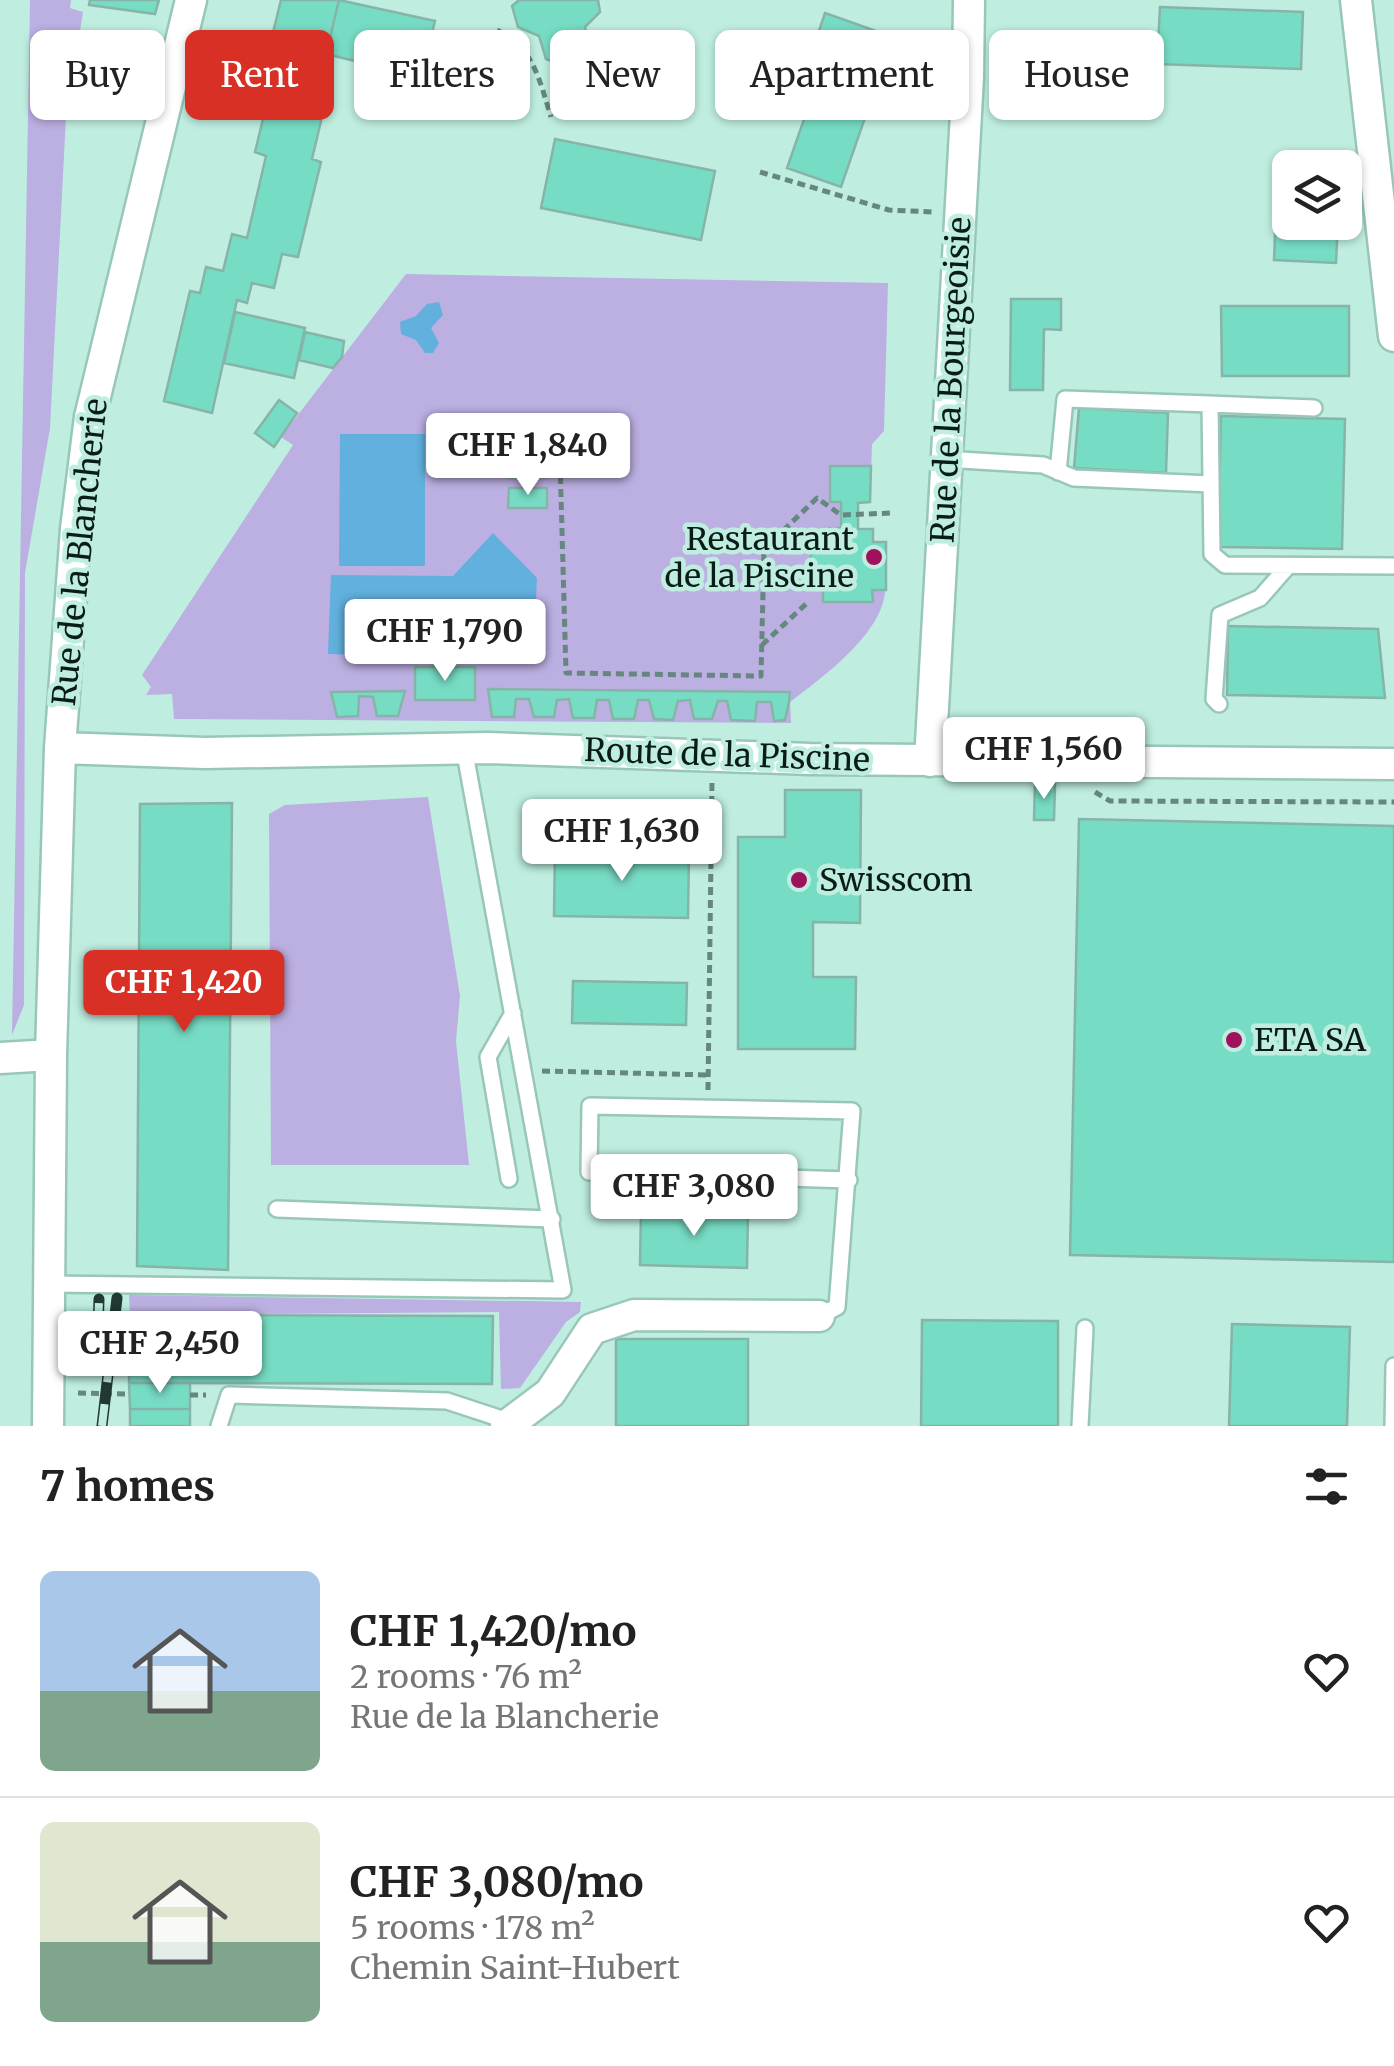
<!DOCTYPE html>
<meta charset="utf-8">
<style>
body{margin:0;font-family:Merriweather,serif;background:#f2f2f2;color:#222;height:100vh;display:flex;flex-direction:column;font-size:38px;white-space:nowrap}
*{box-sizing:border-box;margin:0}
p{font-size:32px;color:#767676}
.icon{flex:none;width:55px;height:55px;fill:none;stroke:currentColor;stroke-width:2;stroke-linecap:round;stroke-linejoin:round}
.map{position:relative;height:1426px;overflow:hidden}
.sheet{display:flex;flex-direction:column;background:#fff;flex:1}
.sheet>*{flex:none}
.banner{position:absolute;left:30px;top:30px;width:1335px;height:90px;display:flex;gap:20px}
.fabs{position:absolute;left:1272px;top:150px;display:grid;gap:20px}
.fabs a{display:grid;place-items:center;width:90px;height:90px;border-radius:15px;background:#fff;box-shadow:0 2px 8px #0004;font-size:50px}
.price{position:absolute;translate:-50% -85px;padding:0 22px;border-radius:10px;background:#fff;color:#222;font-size:32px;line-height:65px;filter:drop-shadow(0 2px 5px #0008)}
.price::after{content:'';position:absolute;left:50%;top:60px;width:30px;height:22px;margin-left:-15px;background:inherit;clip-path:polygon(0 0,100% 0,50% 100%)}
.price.current{background:#d93025;color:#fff}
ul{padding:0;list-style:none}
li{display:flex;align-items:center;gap:30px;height:250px;padding:0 40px}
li+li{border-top:2px solid #e0e0e0}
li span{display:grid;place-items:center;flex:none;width:280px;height:200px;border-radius:15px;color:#555}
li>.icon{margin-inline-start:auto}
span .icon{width:120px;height:120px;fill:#fffc;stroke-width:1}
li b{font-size:42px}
h2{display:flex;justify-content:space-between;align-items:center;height:120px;padding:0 40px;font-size:42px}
.chip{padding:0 35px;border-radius:15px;background:#fff;box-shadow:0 2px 8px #0004;font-size:35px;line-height:90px}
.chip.current{background:#d93025;color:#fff}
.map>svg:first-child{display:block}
</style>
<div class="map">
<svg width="1394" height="1426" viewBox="0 0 1394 1426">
<rect width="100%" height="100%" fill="#bfeee1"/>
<!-- green -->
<path fill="#bcafe2" d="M30,0H71L70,8L83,12L80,31L86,34L80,82L69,85L67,97L50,428L25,573L24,1005L12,1035Z
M406,274L888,283L884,431L872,444L870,502L858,503V529H873C873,550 886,571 885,591C883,633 822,678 790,702L791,723L174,719L172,694L146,695L151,687L142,675L293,445L281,437Z
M428,797L460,996L456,1041L469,1165H271L269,814L285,805Z
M129,1295L581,1302L580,1312L566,1322L520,1388L501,1389L499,1312L130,1315Z"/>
<!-- water -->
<path fill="#61b0dd" d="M439,302L443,315L431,328L439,343L433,353H425L416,340L401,334L400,322L416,316L427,304Z
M340,434H425V566H339Z
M493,533L537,578L533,659L328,654L331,575L453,576Z"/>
<!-- building -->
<path fill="#77dcc4" stroke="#86b4a8" stroke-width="2.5" d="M90,0H159L155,14L89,5Z
M281,0H339L321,76L331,79L312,159L321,162L298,257L282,254L274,288L252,283L247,303L237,300L212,413L164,401L190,291L200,293L206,267L223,271L232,234L247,238L266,156L255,152L275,69L265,65Z
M339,0L435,21L421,77L326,54Z
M519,0H598L600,12L585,27L590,52L567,67L546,59L539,36L518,27L512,6Z
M1160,7L1303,12L1301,69L1157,64Z
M825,13L893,37L841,187L787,168L824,62L810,57Z
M433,45L510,65L497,117L420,97Z
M555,139L715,171L701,240L541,208Z
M1276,210H1290V222H1338L1336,263L1274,260Z
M1011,299H1061V330L1044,329L1043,390H1010Z
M1221,306H1349V376H1222Z
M235,312L305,328L294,378L224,363Z
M305,332L344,341L342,357L333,368L299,360Z
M279,400L297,413L274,447L255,433Z
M1079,408L1168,413L1166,473L1074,468Z
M1221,416L1345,419L1342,549L1218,547Z
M508,457H546L547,478H508Z
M830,466H871L870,502L858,503V529H873V542H886V590H872L873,602H823V590H810L811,540H824V528H841V502H830Z
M509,488H547V508H508Z
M1228,626L1378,629L1385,698L1227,695Z
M415,667H475V700H415Z
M488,689L790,692L789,702L785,720L774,721L771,702H757L755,721L731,720L727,701H718L712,719H694L690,700L678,701L673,720L654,719L649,700H638L634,719H613L609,700H597L594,718H573L569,699L557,700L554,717H534L529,699H516L514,717H492Z
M405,691L398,716H377L373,697L359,696L358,716L337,717L331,692Z
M1035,784H1055L1054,820H1034Z
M785,790H861L860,923L813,922V977H856L855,1049H738V837H785Z
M232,803L228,1270L137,1266L140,804Z
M1079,819L1394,826V1262L1070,1255Z
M555,850L689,851L688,918L554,916Z
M573,981L687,983L686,1025L572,1023Z
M641,1211L748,1213L747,1268L640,1265Z
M130,1315L493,1316L492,1384L129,1383Z
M922,1320L1058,1321V1426H921Z
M1232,1324L1350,1327L1347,1426H1229Z
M616,1339H748V1426H616Z
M129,1383H190V1409H130Z
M130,1409H190V1426H130Z"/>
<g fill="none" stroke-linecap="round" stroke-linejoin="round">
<!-- service casing -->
<g stroke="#98c7ba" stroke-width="20">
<path id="service" d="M1314,408L1210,404L1212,554L1225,565L1394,566
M944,459L1043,465L1074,478L1211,484
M1058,472L1065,399L1210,404
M1219,704L1214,699L1220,615L1260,598L1288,566
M509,1179L488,1057L513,1013
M277,1209L552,1219
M50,1284L563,1290L464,748
M819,1316L837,1307L852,1111L590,1106L589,1172L849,1180
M219,1426L229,1395L447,1401L511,1422
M1080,1426L1085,1328
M1393,1426L1394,1366"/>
</g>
<!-- minor casing -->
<g stroke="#98c7ba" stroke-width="35">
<path id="minor" d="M1356,0L1394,336
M60,748L205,753L488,748L810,759L1394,764
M930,761L968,77L969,0
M0,1058L51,1055
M48,1426L51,1055L60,748L76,529L90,417L191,0
M506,1426L550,1393L592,1329L634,1315L819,1316"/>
</g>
<!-- path -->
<path stroke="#66877f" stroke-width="5" stroke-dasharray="8 5" stroke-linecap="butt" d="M497,30C534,48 539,79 551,117
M760,172L889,210L933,212
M559,424L566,673L761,676L764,549L817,498L841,515L892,513
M762,645L807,603
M1095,792L1110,801L1394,802
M542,1071L709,1075
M708,1090L712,781
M78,1393L130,1394
M190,1395H206"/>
<!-- service -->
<use href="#service" stroke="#fff" stroke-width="15"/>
<!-- minor -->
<use href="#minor" stroke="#fff" stroke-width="30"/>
<!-- rail casing -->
<g stroke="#223832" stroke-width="11">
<path id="rail" d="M97,1369L99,1299
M102,1426L117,1298"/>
</g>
<!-- rail -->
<use href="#rail" stroke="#bfeee1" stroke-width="8" stroke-dasharray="22" stroke-linecap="butt"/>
</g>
<!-- markers -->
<g fill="#9f115c" stroke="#bfeee1" stroke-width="4">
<circle cx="874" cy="557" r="10"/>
<circle cx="799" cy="880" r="10"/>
<circle cx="1234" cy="1040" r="10"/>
</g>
<g text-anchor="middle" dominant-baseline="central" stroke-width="9" stroke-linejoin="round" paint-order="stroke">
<!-- street labels -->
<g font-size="32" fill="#0a1c18" stroke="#bfeee1">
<text transform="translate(951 380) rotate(-87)">Rue de la Bourgeoisie</text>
<text transform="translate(80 552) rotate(-84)">Rue de la Blancherie</text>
<text transform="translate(727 755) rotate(2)">Route de la Piscine</text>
</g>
<!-- poi labels -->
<g font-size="32" fill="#0a1c18" stroke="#bfeee1" text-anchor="start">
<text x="854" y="539" text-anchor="end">Restaurant<tspan x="854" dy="37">de la Piscine</tspan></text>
<text x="819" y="880">Swisscom</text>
<text x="1254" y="1040">ETA SA</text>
</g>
</g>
</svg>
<div class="fabs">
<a><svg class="icon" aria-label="layers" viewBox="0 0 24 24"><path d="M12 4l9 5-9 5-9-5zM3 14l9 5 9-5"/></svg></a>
</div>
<b class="price" style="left:528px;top:498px">CHF 1,840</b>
<b class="price" style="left:445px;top:684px">CHF 1,790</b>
<b class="price" style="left:1044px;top:802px">CHF 1,560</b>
<b class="price" style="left:622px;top:884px">CHF 1,630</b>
<b class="price current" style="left:184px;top:1035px">CHF 1,420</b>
<b class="price" style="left:694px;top:1239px">CHF 3,080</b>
<b class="price" style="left:160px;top:1396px">CHF 2,450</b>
<div class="banner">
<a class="chip">Buy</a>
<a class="chip current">Rent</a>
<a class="chip">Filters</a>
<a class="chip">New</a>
<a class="chip">Apartment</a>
<a class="chip">House</a>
</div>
</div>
<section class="sheet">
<h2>7 homes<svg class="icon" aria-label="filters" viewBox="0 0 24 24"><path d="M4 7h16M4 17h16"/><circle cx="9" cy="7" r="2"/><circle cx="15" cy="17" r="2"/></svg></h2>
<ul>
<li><span style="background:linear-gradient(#a9c7e8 60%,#7fa58c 0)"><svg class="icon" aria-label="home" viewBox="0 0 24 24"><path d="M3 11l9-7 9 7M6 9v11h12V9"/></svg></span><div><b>CHF 1,420/mo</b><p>2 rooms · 76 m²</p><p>Rue de la Blancherie</p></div><svg class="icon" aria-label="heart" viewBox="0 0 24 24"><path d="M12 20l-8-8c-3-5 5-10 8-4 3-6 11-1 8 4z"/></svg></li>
<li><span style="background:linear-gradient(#dfe7d0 60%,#7fa58c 0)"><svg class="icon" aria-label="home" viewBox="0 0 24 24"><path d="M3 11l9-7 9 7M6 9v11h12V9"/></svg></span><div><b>CHF 3,080/mo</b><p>5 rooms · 178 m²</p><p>Chemin Saint-Hubert</p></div><svg class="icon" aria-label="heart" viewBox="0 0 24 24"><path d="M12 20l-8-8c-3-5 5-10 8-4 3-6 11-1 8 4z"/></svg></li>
</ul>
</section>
